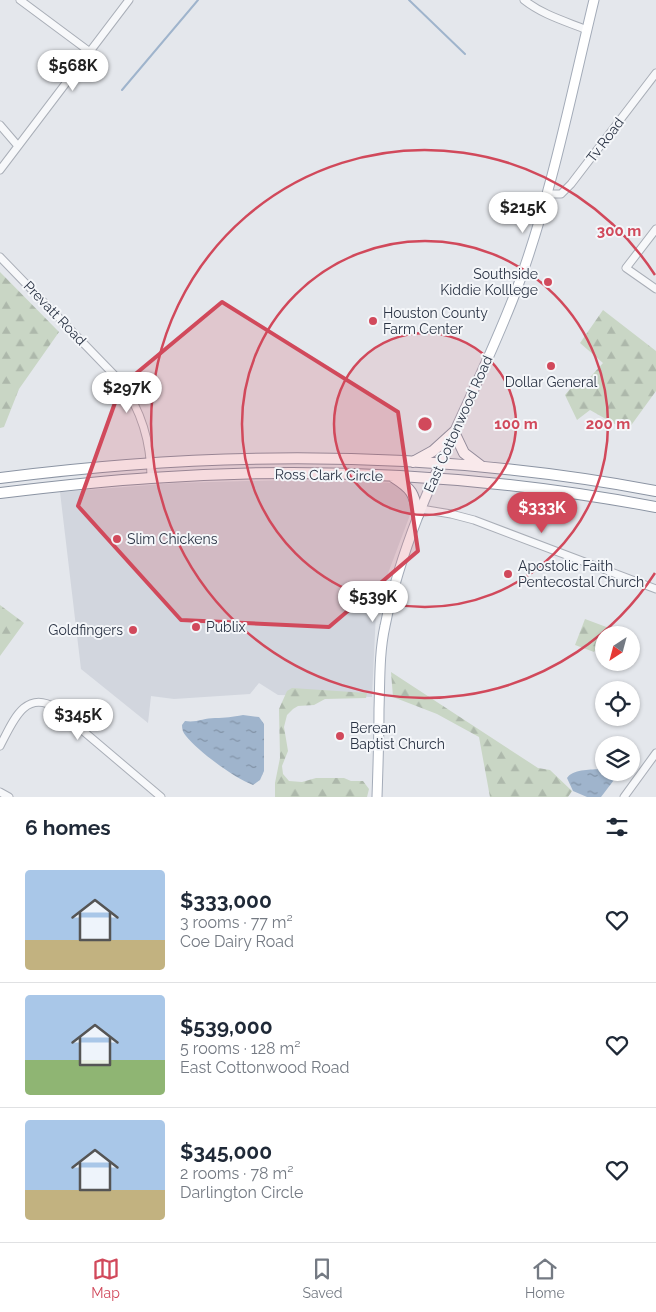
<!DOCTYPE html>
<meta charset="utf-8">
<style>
body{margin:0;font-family:Raleway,sans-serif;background:#f6f6f7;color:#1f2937;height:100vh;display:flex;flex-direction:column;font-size:19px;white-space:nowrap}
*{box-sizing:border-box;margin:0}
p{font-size:16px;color:#747a83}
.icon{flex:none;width:28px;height:28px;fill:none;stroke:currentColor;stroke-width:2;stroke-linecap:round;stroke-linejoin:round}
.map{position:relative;height:797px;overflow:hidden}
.side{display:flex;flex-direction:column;background:#fff;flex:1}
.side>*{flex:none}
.needle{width:32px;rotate:216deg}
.tools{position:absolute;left:595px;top:626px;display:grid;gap:10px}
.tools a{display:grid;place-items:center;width:45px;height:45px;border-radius:50%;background:#fff;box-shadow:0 1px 4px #0004;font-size:25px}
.price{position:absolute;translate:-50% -42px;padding:0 11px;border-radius:18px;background:#fff;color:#222;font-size:16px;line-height:32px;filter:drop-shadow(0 1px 2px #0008)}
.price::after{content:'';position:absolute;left:50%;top:30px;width:15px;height:11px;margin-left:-8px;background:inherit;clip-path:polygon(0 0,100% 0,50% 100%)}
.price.selected{background:#d1495b;color:#fff}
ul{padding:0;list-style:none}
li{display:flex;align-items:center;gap:15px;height:125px;padding:0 25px}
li+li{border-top:1px solid #e0e1e3}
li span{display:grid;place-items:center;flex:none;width:140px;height:100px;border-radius:5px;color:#555}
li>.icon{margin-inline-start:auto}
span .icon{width:60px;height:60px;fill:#fffc;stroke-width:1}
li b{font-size:21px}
h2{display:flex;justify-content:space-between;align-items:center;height:60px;padding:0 25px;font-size:21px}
.tabs{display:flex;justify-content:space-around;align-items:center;height:70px;border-top:1px solid #e0e1e3;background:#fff;font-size:14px;color:#747a83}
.tabs a{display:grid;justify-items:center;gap:2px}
.tabs .selected{color:#d1495b}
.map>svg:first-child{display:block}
</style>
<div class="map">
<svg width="656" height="797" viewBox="0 0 656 797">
<defs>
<pattern id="forest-firs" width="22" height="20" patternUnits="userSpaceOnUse" patternTransform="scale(1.25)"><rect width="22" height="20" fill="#c9d6c5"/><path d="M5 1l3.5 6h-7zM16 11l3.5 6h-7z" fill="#adb8ab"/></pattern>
<pattern id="water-ripples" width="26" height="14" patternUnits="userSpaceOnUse" patternTransform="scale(1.25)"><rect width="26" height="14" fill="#9fb4cc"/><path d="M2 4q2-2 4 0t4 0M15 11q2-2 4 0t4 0" fill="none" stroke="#8293a7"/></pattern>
</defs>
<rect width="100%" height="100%" fill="#e4e7ec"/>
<!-- built -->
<path fill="#d2d6de" d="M288,480L396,483L408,493L413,507L384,584L376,612L372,697L278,695L259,683L250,694L174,699L151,696L148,723L81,669L60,492L176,483Z"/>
<!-- forest -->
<path fill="url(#forest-firs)" d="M0,272L59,332L19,389L4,427L0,428Z
M603,310L656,351V391L627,431L590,410L577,420L565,395L570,389L584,384L603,363L580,343Z
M0,605L24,623L0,656Z
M585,619L609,628L594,652L575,645Z
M391,672L538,768L550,770L572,791L568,797H490L479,737L437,714L393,697Z
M292,688L367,693L366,698L325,699L314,705L298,706L293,709L287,715L284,727L288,751L282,766L283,774L289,781L302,782L316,778H344L351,781H363L369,789L367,797H275V783L280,758L279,709L287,691Z"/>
<!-- water -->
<path fill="url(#water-ripples)" d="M243,715L259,717L264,724V771L260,780L253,785C234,778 198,751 186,736C183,733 182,729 182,725L185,721C196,723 204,718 215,718C226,718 232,717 243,715Z
M599,769H604V772L612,773L617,776L601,797H587L573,791L567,778C573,769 589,770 599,769Z"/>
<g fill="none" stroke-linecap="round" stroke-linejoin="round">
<!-- stream -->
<path stroke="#9fb4cc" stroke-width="2" d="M409,0L465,54
M122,90L198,0"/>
<!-- minor casing -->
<g stroke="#a9aeb7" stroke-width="9">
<path id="minor" d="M20,0L90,52
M524,0C543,15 565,21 587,30
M0,125L18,146
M0,170L129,0
M546,194H561L571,184L656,73
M656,229L626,268L656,289
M0,257L121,382C141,410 151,443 151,478
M421,509L451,514L474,520L656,589
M0,746C12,724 24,688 56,708L161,797
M0,792L9,797
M624,797L656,753"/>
</g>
<!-- major casing -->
<g stroke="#a3abb8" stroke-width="11">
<path id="major" d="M377,797C378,768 379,738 379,709C380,681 379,653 385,626C409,504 477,398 519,283C552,192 571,95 594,0"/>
</g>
<!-- highway casing -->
<g stroke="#8b94a3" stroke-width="12">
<path id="highway" d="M413,462L433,451L454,432L464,453L481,466
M393,477C412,489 414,493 418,515
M0,478C217,450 440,450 656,491
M0,493C50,487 100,481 151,478C318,466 491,476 656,507"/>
</g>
<!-- minor -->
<use href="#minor" stroke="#f7f8fa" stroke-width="7"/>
<!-- major -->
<use href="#major" stroke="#fff" stroke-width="9"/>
<!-- highway -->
<use href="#highway" stroke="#fff" stroke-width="10"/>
</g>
<!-- marked area -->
<path fill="#d1495b" fill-opacity="0.2" stroke="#d1495b" stroke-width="4" stroke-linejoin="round" d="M222,302L398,412L418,551L329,627L181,620L78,506L121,386Z"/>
<!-- distance rings -->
<circle cx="425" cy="424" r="91" fill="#d1495b" fill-opacity=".12"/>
<g fill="none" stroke="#d1495b" stroke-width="2.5">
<circle cx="425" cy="424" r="91"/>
<circle cx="425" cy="424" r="183"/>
<path d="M655 573A274 274 0 1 1 655 275"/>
</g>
<!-- markers -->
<g fill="#d1495b" stroke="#f4f6f9" stroke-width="2">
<circle cx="548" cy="282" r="5"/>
<circle cx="373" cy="321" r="5"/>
<circle cx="551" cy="366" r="5"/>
<circle cx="117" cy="539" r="5"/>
<circle cx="508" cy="574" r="5"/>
<circle cx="196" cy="627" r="5"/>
<circle cx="133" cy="630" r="5"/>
<circle cx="340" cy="736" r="5"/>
</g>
<g text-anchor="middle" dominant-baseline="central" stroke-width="4" stroke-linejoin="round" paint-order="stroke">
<!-- street labels -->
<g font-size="14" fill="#2b3445" stroke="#f4f6f9">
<text transform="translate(605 140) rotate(-53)">Tv Road</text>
<text transform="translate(55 313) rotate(46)">Prevatt Road</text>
<text transform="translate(458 424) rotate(-66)">East Cottonwood Road</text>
<text transform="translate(329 475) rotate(1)">Ross Clark Circle</text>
</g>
<!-- poi labels -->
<g font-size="14" fill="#2b3445" stroke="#f4f6f9" text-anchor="start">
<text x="538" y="274" text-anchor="end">Southside<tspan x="538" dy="16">Kiddie Kolllege</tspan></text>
<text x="383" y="313">Houston County<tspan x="383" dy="16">Farm Center</tspan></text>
<text x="551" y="382" text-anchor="middle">Dollar General</text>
<text x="127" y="539">Slim Chickens</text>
<text x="518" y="566">Apostolic Faith<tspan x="518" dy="16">Pentecostal Church</tspan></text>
<text x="206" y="627">Publix</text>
<text x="123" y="630" text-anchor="end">Goldfingers</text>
<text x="350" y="728">Berean<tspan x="350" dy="16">Baptist Church</tspan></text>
</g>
</g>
<circle cx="425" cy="424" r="8" fill="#d1495b" stroke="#f4f6f9" stroke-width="2.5"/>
<g font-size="15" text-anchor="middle" font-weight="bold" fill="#d1495b" stroke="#f4f6f9" stroke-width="4" stroke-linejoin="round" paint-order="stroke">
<text x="619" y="236">300 m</text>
<text x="516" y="429">100 m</text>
<text x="608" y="429">200 m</text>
</g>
</svg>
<div class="tools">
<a><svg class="needle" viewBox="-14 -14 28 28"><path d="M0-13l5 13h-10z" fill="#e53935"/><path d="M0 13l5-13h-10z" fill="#747a83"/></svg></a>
<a><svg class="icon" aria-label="locate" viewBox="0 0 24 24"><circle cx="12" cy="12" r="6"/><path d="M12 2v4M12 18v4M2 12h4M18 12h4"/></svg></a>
<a><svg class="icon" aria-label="layers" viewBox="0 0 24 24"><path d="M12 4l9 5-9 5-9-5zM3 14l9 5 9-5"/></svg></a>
</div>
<b class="price" style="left:73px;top:92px">$568K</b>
<b class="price" style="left:523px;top:234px">$215K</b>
<b class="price" style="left:127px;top:414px">$297K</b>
<b class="price selected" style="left:542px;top:534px">$333K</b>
<b class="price" style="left:373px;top:623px">$539K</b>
<b class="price" style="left:78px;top:741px">$345K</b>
</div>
<section class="side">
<h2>6 homes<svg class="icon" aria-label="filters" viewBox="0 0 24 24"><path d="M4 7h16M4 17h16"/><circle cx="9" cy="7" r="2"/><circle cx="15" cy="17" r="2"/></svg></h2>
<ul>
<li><span style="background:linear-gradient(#a9c7e8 70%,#c2b280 0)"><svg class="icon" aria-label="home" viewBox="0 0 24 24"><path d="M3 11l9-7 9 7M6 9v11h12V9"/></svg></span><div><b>$333,000</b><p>3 rooms · 77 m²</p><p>Coe Dairy Road</p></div><svg class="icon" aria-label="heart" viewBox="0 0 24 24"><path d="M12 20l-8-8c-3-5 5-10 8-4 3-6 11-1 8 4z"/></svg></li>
<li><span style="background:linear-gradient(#a9c7e8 65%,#8fb573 0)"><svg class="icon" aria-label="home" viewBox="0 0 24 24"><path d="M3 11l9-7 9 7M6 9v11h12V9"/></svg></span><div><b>$539,000</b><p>5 rooms · 128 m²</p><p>East Cottonwood Road</p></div><svg class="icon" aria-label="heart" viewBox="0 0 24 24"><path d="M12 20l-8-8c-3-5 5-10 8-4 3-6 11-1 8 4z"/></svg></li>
<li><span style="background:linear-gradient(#a9c7e8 70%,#c2b280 0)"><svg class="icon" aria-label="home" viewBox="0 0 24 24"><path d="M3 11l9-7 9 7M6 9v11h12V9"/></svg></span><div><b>$345,000</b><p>2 rooms · 78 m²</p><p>Darlington Circle</p></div><svg class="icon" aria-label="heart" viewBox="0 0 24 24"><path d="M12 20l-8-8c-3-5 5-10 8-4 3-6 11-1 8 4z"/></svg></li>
</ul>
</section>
<nav class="tabs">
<a class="selected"><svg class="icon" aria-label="map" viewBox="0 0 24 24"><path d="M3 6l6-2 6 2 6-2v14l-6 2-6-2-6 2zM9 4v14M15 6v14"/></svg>Map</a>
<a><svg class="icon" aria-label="saved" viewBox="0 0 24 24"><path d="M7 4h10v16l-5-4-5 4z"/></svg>Saved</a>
<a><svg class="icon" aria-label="home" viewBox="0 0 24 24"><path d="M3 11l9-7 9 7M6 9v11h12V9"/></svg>Home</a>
</nav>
